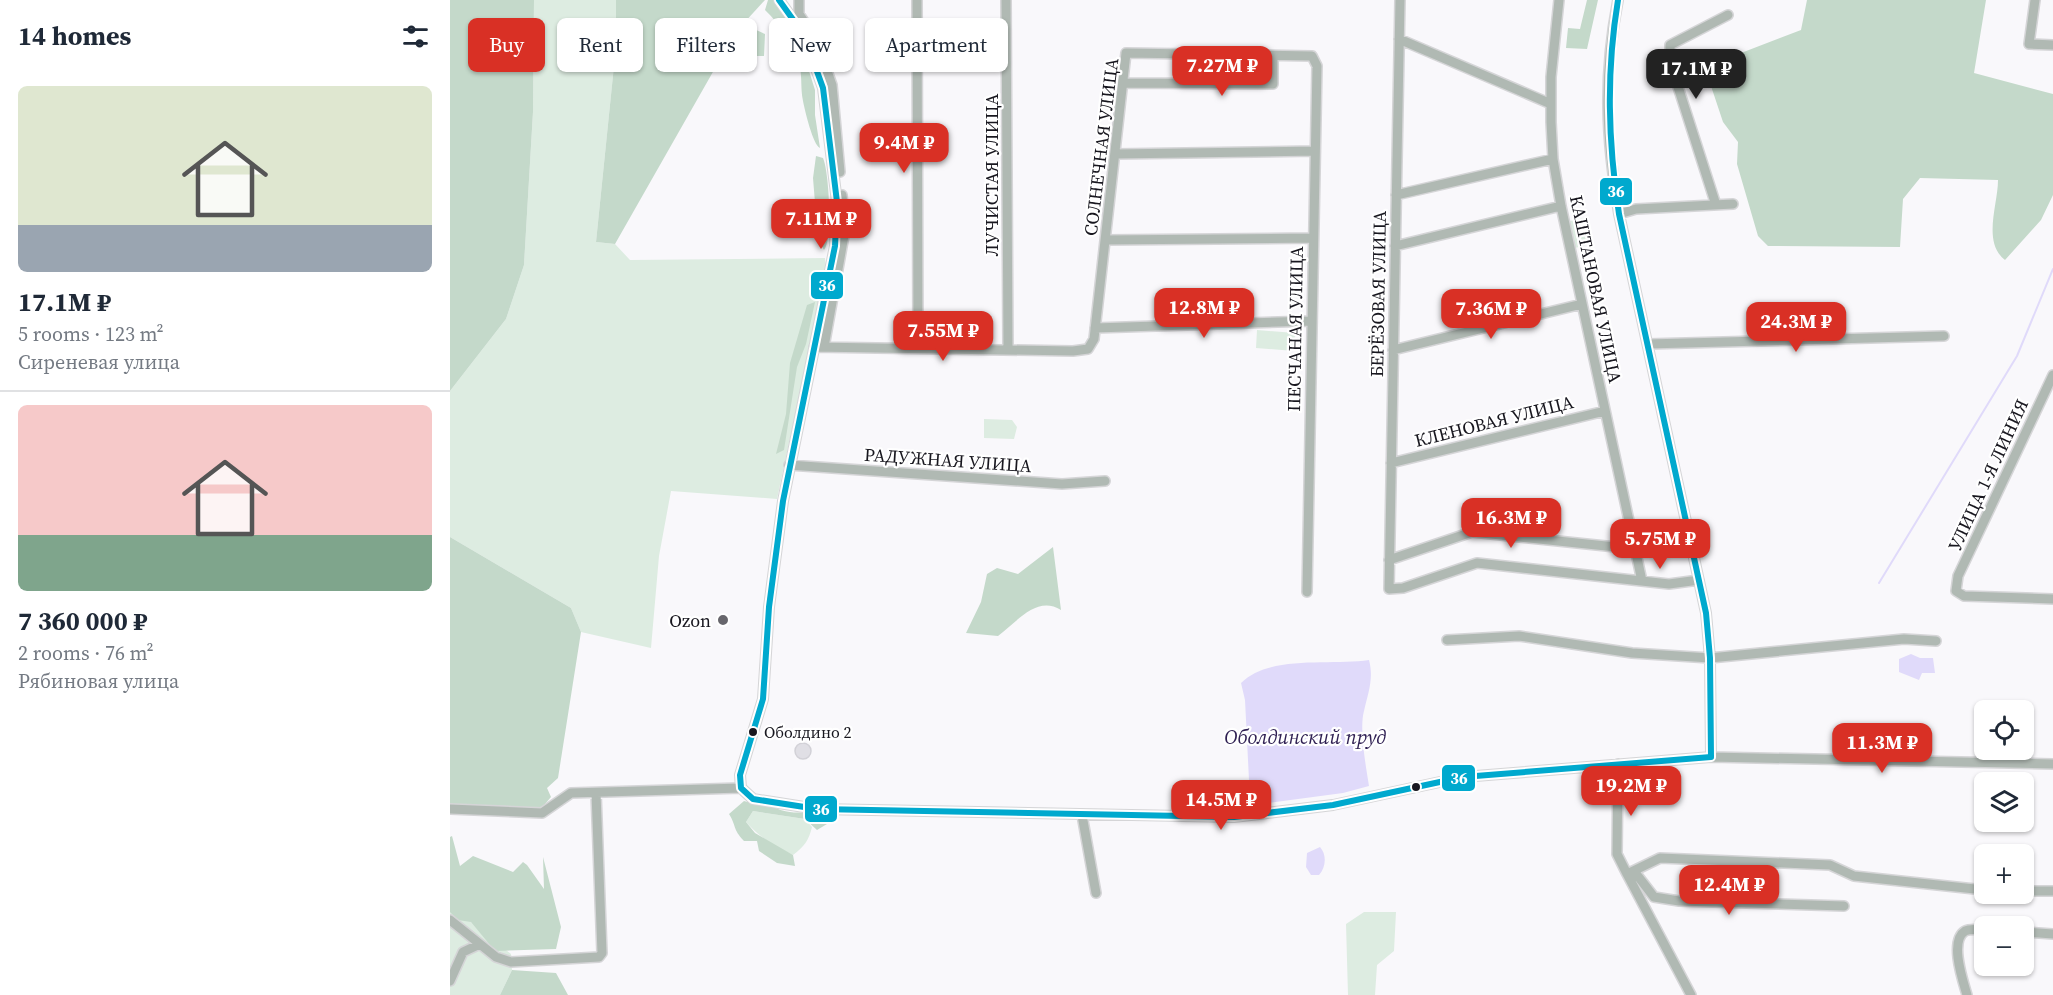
<!DOCTYPE html>
<meta charset="utf-8">
<style>
body{margin:0;font-family:"Source Serif 4",serif;background:#f6f6f7;color:#1f2937;height:100vh;display:flex;flex-direction:column;font-size:22px;white-space:nowrap}
*{box-sizing:border-box;margin:0}
p{font-size:20px;color:#747a83}
.icon{flex:none;width:33px;height:33px;fill:none;stroke:currentColor;stroke-width:2;stroke-linecap:round;stroke-linejoin:round}
.map{position:relative;flex:1;overflow:hidden}
.panel{display:flex;flex-direction:column;background:#fff;width:450px}
.panel>*{flex:none}
.top-card{position:absolute;left:18px;top:18px;width:570px;height:54px;display:flex;gap:12px}
.controls{position:absolute;left:1524px;top:700px;display:grid;gap:12px}
.controls a{display:grid;place-items:center;width:60px;height:60px;border-radius:9px;background:#fff;box-shadow:0 2px 4px #0004;font-size:30px}
.price{position:absolute;translate:-50% -51px;padding:0 14px;border-radius:12px;background:#d93025;color:#fff;font-size:20px;line-height:39px;filter:drop-shadow(0 2px 3px #0008)}
.price::after{content:'';position:absolute;left:50%;top:36px;width:18px;height:14px;margin-left:-9px;background:inherit;clip-path:polygon(0 0,100% 0,50% 100%)}
.price.on{background:#222;color:#fff}
ul{padding:0;list-style:none}
li{display:grid;align-content:center;gap:12px;height:318px;padding:0 18px}
li+li{border-top:2px solid #e0e1e3}
li span{display:grid;place-items:center;height:186px;border-radius:9px;color:#555}
li>.icon{margin-inline-start:auto}
span .icon{width:108px;height:108px;fill:#fffc;stroke-width:1}
li b{font-size:26px}
h2{display:flex;justify-content:space-between;align-items:center;height:72px;padding:0 18px;font-size:26px}
.pill{padding:0 21px;border-radius:9px;background:#fff;box-shadow:0 2px 4px #0004;font-size:21px;line-height:54px}
.pill.on{background:#d93025;color:#fff}
main{display:flex;flex:1;min-height:0}
.map>svg:first-child{display:block}
</style>
<main>
<section class="panel">
<h2>14 homes<svg class="icon" aria-label="filters" viewBox="0 0 24 24"><path d="M4 7h16M4 17h16"/><circle cx="9" cy="7" r="2"/><circle cx="15" cy="17" r="2"/></svg></h2>
<ul>
<li><span style="background:linear-gradient(#dfe7d0 75%,#9aa5b1 0)"><svg class="icon" aria-label="home" viewBox="0 0 24 24"><path d="M3 11l9-7 9 7M6 9v11h12V9"/></svg></span><div><b>17.1M ₽</b><p>5 rooms · 123 m²</p><p>Сиреневая улица</p></div></li>
<li><span style="background:linear-gradient(#f6c9c9 70%,#7fa58c 0)"><svg class="icon" aria-label="home" viewBox="0 0 24 24"><path d="M3 11l9-7 9 7M6 9v11h12V9"/></svg></span><div><b>7 360 000 ₽</b><p>2 rooms · 76 m²</p><p>Рябиновая улица</p></div></li>
</ul>
</section>
<div class="map">
<svg width="1603" height="995" viewBox="0 0 1603 995">
<rect width="100%" height="100%" fill="#f9f8fb"/>
<!-- green -->
<path fill="#ddece1" d="M84,0H166V46L146,242L165,244L180,260L375,258L376,269L327,499L221,491L209,556L201,648L131,632L121,608L0,537V391L56,319L74,265L83,112Z
M1134,218L1140,244L1125,248L1120,221Z
M807,330L845,333L844,351L806,348Z
M534,419L562,420L567,427L564,439L534,438Z
M303,811L355,819L362,827C359,840 354,847 343,855C325,847 309,837 296,822Z
M0,905L61,954L62,970L50,995H0Z
M914,912H946L944,951L927,965L925,995H898L896,924Z"/>
<!-- forest -->
<path fill="#c4d9ca" d="M0,0H84L83,112L74,265L56,319L0,391Z
M166,0H315L293,24L315,34L314,56H272L165,244L146,242L166,46Z
M318,0H323L342,28L353,52L365,90V115L370,148C363,145 355,111 353,101C350,87 353,74 348,60C341,39 330,25 315,10Z
M1137,0H1148L1137,49L1116,48L1118,28L1130,29Z
M1357,0H1536L1524,73L1603,94V195L1591,220L1555,260C1532,242 1548,205 1548,180L1470,178L1453,199L1450,247L1318,246L1308,236L1287,164L1288,142L1273,122L1256,71L1291,53L1351,30Z
M366,156L373,158C379,171 383,240 374,250L368,240L363,178Z
M365,302L356,344L347,367L334,450L326,454L336,414L340,363L357,305Z
M0,537L121,608L131,632L108,778L97,788L101,797L90,810L65,806L0,805Z
M603,547L611,610C587,595 568,621 548,636L516,633L531,602L537,574L547,568L568,574Z
M294,801L308,805L316,803C328,811 343,814 356,812L362,819L372,818L377,824L367,830L355,819L303,811L296,822L305,833L343,855L345,866L327,863L309,851L307,841H294C282,828 287,827 279,814Z
M2,836L10,866L23,856L63,872L73,862L77,865L94,889L93,857L111,927L106,949L45,951L21,922L8,920L0,912V837Z
M62,970L106,973L118,995H50Z"/>
<!-- water -->
<path fill="#e0dafa" d="M1461,654L1470,658H1483L1485,673H1472L1469,680L1449,672V659Z
M919,660C924,679 918,693 914,711C909,729 916,767 919,786L893,793L803,805L800,800L795,700L791,683C820,654 881,666 919,660Z
M870,847C877,855 876,867 869,875H861L856,867L857,853Z"/>
<g fill="none" stroke-linecap="round" stroke-linejoin="round">
<!-- stream -->
<path stroke="#e0dafa" stroke-width="2" d="M1429,583L1567,356L1603,269"/>
</g>
<!-- building -->
<path fill="#e0dfe5" stroke="#d2d1d7" stroke-width="1.5" d="M345 751a8 8 0 1 1 16 0a8 8 0 1 1-16 0Z"/>
<g fill="none" stroke-linecap="round" stroke-linejoin="round">
<!-- minor casing -->
<g stroke="#d5d5d7" stroke-width="12">
<path id="minor" d="M329,0L344,21L360,52L373,88L387,202L385,246L333,501L319,607L313,699L290,775L291,788L303,799L367,809L784,817L883,805L1013,777L1261,757L1603,764
M349,0V14L366,40L382,85L390,172
M467,0L468,348
M556,0L558,350
M950,0L939,589L953,588L1027,563L1219,584L1249,580
M1109,0L1101,77V122L1103,159L1111,206L1192,581
M1168,0C1153,77 1156,138 1169,214L1256,613L1260,658L1261,757
M1585,0L1579,44L1603,45
M949,39L1101,104
M673,83L823,84V56
M665,154L865,151
M946,195L1103,159
M1266,205L1220,62V45L1278,15
M1169,214L1186,209L1283,204
M655,240L863,238
M945,246L1111,206
M645,328L861,321
M1198,344L1494,336
M364,347L623,351L638,349L644,339L676,53L862,56L867,66L857,592
M374,347L395,230L392,195
M943,350L1132,304
M1603,375L1508,576L1506,591L1514,596L1603,599
M941,463L1155,411
M339,465L612,484L655,481
M939,560L1022,532L1185,549
M997,640L1069,636L1182,653L1260,658L1454,639L1486,641
M1168,764L1167,854L1177,874L1187,875L1204,897L1229,901L1394,906
M0,809L92,813L121,793L291,788
M632,815L646,893
M1574,891H1603
M0,920L46,957L61,962L149,957L152,953L146,793
M1574,932L1603,934
M0,981L13,952L30,944
M1241,995L1177,874L1210,858L1380,865L1404,876L1534,890
M1517,995C1513,981 1499,941 1515,931C1521,928 1529,930 1534,930"/>
</g>
<!-- minor -->
<use href="#minor" stroke="#b0b9b3" stroke-width="9"/>
<!-- bus-1 casing -->
<g stroke="#fff" stroke-width="10">
<path id="bus-1" d="M329,0L344,21L360,52L373,88L387,202L385,246L333,501L319,607L313,699L290,775L291,788L303,799L367,809L784,817L883,805L1013,777L1261,757
M1168,0C1156,73 1158,141 1169,214L1256,613L1260,658L1261,757"/>
</g>
<!-- bus-1 -->
<use href="#bus-1" stroke="#00a9ce" stroke-width="6"/>
</g>
<!-- markers -->
<circle fill="#67666c" stroke="#fff" stroke-width="2" cx="273" cy="620" r="6"/>
<g fill="#18171f" stroke="#fff" stroke-width="2">
<circle cx="303" cy="732" r="5"/>
<circle cx="966" cy="787" r="5"/>
</g>
<g text-anchor="middle" dominant-baseline="central" stroke-width="4.5" stroke-linejoin="round" paint-order="stroke">
<!-- bus labels -->
<g font-size="16" fill="#18171f" stroke="#fff" text-anchor="start">
<text x="314" y="732">Оболдино 2</text>
</g>
<!-- street labels -->
<g font-size="18" fill="#18171f" stroke="#fff">
<text transform="translate(651 147) rotate(-83)">СОЛНЕЧНАЯ УЛИЦА</text>
<text transform="translate(541 175) rotate(-90)">ЛУЧИСТАЯ УЛИЦА</text>
<text transform="translate(1146 289) rotate(78)">КАШТАНОВАЯ УЛИЦА</text>
<text transform="translate(928 294) rotate(-89)">БЕРЁЗОВАЯ УЛИЦА</text>
<text transform="translate(845 329) rotate(-89)">ПЕСЧАНАЯ УЛИЦА</text>
<text transform="translate(1044 421) rotate(-14)">КЛЕНОВАЯ УЛИЦА</text>
<text transform="translate(498 460) rotate(4)">РАДУЖНАЯ УЛИЦА</text>
<text transform="translate(1538 475) rotate(-65)">УЛИЦА 1-Я ЛИНИЯ</text>
</g>
<!-- poi labels -->
<g font-size="18" fill="#18171f" stroke="#fff" text-anchor="end">
<text x="261" y="620">Ozon</text>
</g>
<!-- water labels -->
<g font-size="20" font-style="italic" fill="#2e1f52" stroke="#fff">
<text x="855" y="737">Оболдинский пруд</text>
</g>
</g>
<g stroke="#fff" stroke-width="2">
<rect x="1149" y="177" width="34" height="29" rx="6" fill="#00a9ce"/>
<rect x="360" y="271" width="34" height="29" rx="6" fill="#00a9ce"/>
<rect x="991" y="764" width="35" height="28" rx="6" fill="#00a9ce"/>
<rect x="354" y="795" width="34" height="28" rx="6" fill="#00a9ce"/>
</g>
<g font-size="16" text-anchor="middle" font-weight="bold" fill="#fff">
<text x="1166" y="197">36</text>
<text x="377" y="291">36</text>
<text x="1009" y="784">36</text>
<text x="371" y="815">36</text>
</g>
</svg>
<div class="controls">
<a><svg class="icon" aria-label="locate" viewBox="0 0 24 24"><circle cx="12" cy="12" r="6"/><path d="M12 2v4M12 18v4M2 12h4M18 12h4"/></svg></a>
<a><svg class="icon" aria-label="layers" viewBox="0 0 24 24"><path d="M12 4l9 5-9 5-9-5zM3 14l9 5 9-5"/></svg></a>
<a>+</a>
<a>−</a>
</div>
<b class="price" style="left:772px;top:97px">7.27M ₽</b>
<b class="price on" style="left:1246px;top:100px">17.1M ₽</b>
<b class="price" style="left:454px;top:174px">9.4M ₽</b>
<b class="price" style="left:371px;top:250px">7.11M ₽</b>
<b class="price" style="left:754px;top:339px">12.8M ₽</b>
<b class="price" style="left:1041px;top:340px">7.36M ₽</b>
<b class="price" style="left:1346px;top:353px">24.3M ₽</b>
<b class="price" style="left:493px;top:362px">7.55M ₽</b>
<b class="price" style="left:1061px;top:549px">16.3M ₽</b>
<b class="price" style="left:1210px;top:570px">5.75M ₽</b>
<b class="price" style="left:1432px;top:774px">11.3M ₽</b>
<b class="price" style="left:1181px;top:817px">19.2M ₽</b>
<b class="price" style="left:771px;top:831px">14.5M ₽</b>
<b class="price" style="left:1279px;top:916px">12.4M ₽</b>
<div class="top-card">
<a class="pill on">Buy</a>
<a class="pill">Rent</a>
<a class="pill">Filters</a>
<a class="pill">New</a>
<a class="pill">Apartment</a>
</div>
</div>
</main>
